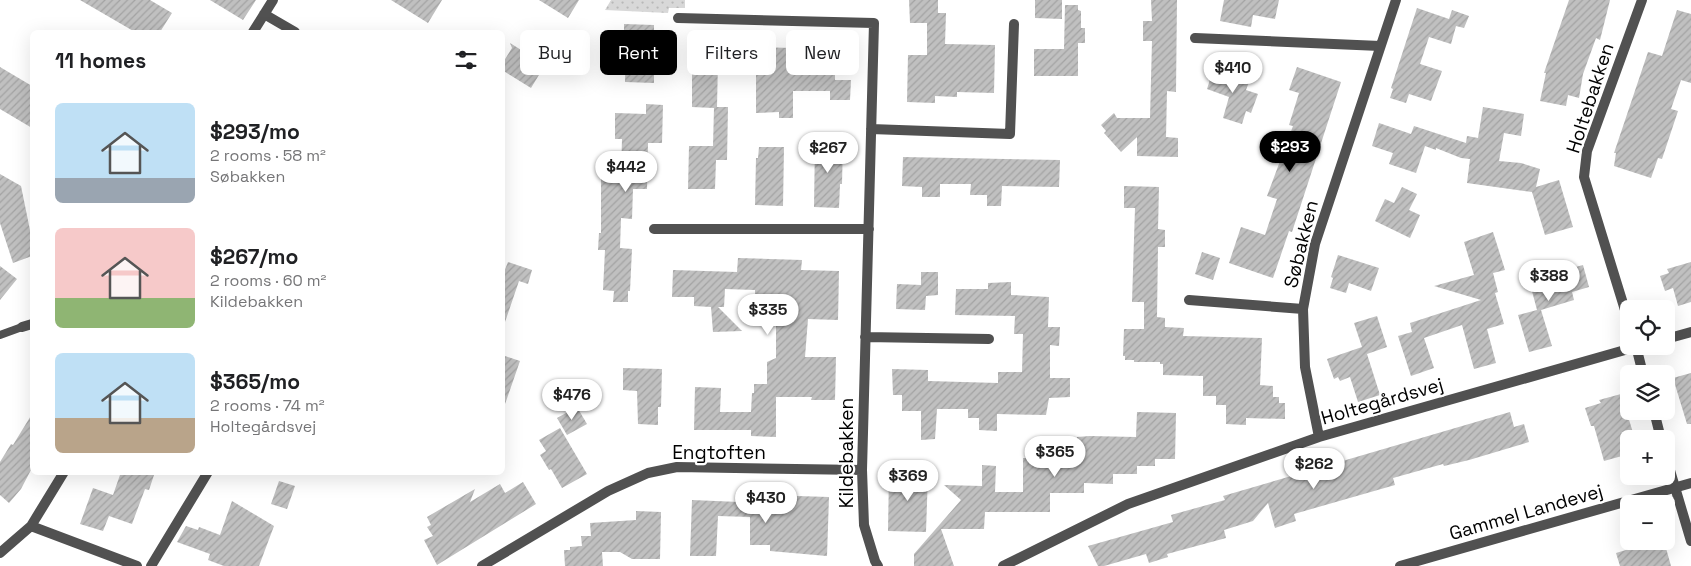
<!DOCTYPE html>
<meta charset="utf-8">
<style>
body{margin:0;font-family:"Space Grotesk",sans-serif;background:#f2f2f2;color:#202124;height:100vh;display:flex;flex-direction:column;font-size:19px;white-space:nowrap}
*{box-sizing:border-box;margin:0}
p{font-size:16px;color:#757577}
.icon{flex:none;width:28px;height:28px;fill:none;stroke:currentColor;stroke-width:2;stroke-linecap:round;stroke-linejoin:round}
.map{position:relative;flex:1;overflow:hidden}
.sheet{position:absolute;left:30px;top:30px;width:475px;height:445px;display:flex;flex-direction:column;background:#fff;border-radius:8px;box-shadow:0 5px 20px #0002}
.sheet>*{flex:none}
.banner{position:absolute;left:520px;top:30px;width:475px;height:45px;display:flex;gap:10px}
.fabs{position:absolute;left:1620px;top:300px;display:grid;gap:10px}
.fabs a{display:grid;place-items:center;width:55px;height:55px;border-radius:8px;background:#fff;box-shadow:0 5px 20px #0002;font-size:25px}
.price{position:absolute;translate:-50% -42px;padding:0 11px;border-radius:18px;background:#fff;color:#222;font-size:16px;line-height:32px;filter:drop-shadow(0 1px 2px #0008)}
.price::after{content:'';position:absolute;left:50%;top:30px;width:15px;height:11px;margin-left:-8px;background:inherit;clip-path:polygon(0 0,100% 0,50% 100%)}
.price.selected{background:#000;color:#fff}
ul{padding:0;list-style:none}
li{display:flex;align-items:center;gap:15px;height:125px;padding:0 25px}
li span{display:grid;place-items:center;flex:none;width:140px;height:100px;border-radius:8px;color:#555}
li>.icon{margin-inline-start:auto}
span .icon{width:60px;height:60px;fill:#fffc;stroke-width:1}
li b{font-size:21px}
h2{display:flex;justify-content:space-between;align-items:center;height:60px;padding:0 25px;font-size:21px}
.chip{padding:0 18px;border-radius:8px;background:#fff;box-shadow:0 5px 20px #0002;font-size:18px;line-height:45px}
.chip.selected{background:#000;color:#fff}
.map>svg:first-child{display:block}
</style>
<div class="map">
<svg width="1691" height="566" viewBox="0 0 1691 566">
<defs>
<pattern id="grass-dots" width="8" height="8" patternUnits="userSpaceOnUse" patternTransform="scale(1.25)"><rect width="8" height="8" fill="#d8d8d8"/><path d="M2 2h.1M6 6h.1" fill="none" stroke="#b8b8b8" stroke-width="1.8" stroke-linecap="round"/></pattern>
<pattern id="building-hatch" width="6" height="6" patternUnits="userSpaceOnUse" patternTransform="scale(1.25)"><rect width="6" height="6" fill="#c0c0c0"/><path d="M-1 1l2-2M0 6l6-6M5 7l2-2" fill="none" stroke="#a3a3a3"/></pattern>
</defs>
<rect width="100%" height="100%" fill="#fff"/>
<!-- grass -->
<path fill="url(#grass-dots)" d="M611,0H685V8H669L668,13L605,10Z"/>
<!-- building -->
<path fill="url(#building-hatch)" d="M80,0H150L172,13L160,32H135Z
M210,0H256L243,20Z
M391,0H442L428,23Z
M539,0H579L568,18Z
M909,0H938V13H946L945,44L995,45L994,93L957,92V97L935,96V103L907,102L908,55H927V23H910Z
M1035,0H1062V19L1035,18Z
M1151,0H1177L1176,92L1167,91L1166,137L1178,138V157L1137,156V137L1121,152L1104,133L1106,131L1101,125L1114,113L1117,118H1150L1152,41H1143V21H1152Z
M1224,0H1279L1275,19L1253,15L1251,27L1220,21Z
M1569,0H1610L1600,40L1596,38L1583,74L1579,98L1568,95L1566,106L1540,101L1546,73H1544Z
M1065,5H1078V10L1081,11V28H1085V43H1078V76H1034V49H1064Z
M1417,8L1449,19L1452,10L1469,16L1464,28L1456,26L1451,44L1429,37L1420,64L1442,71L1431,101L1409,94L1406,103L1390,98L1393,89L1391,88Z
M1677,10L1691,14V83L1681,80L1671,109L1678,111L1662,159L1658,158L1651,178L1614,166L1616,153H1614L1648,52L1662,56Z
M624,24L654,25V83L625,82L626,41H624Z
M510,43L545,65L531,88L502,70V64L512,48Z
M756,47L835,49V80H851L850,100H830V91H793V118H779V112L756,113Z
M692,59L718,60L717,107H728L727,160H716L715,189H688L689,146H713L714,108L692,107Z
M0,67L32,86V128L0,109Z
M1214,67L1250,79L1246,90L1258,94L1251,113L1246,111L1242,124L1223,118L1229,97L1207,89Z
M1297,67L1341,82L1292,232L1289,231L1273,278L1229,263L1241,227L1265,235L1277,199L1267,196L1293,126L1289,125L1299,93L1289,90Z
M646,104L663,105L662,143H648L647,189H633L632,219L621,218L620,248L632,249L630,291H628V302H613L614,291L603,290L605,250H598L599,233H601V172H621L622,139H615V113L646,114Z
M1483,107L1524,114L1521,136L1504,133L1499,161L1521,163L1540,169L1536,187L1559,180L1573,227L1545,235L1532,192L1467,183L1470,159L1461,158L1436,148V150L1425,146L1416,173L1389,164L1393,153L1372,146L1379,123L1411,134L1414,126L1466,143L1467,136L1478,138Z
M815,141H843L842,184H840L839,208L814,207Z
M759,147H784L783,206L755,205L756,158H758Z
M903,157L1060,160L1059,187L1002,186L1001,206H987V195H970L971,184H940V197H922V187L902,186Z
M0,174L21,186L32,240V256L13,263L0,223Z
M1124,186L1159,187L1158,229L1165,230V247H1158L1157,317L1165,318V327L1184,328L1183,336L1262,338L1260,385L1273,386V397H1279V403H1285V419L1246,418V425L1226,424V405H1216V396H1203V376L1163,375V364H1160V362H1134V360H1125V356H1123L1124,329H1144V302H1132L1135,208H1124Z
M1402,187L1417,194L1409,210L1420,215L1410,238L1375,221L1385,199L1394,203Z
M1493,232L1505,270L1493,273L1498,292L1495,293L1504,324L1487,329L1496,363L1474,369L1462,325L1424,338L1434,368L1411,376L1398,336L1412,332L1410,323L1481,300L1434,286L1474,275L1464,242Z
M1202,252L1220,258L1213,280L1195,274Z
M1338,255L1379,268L1371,291L1349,283L1346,293L1330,288L1333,278L1331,277Z
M738,258L802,260L801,270L839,271L838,320L808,319L805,357H836L835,400H811L812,397H776V437L751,436V430H694L695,387L721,388L720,412H751L752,393H754V384H767V362L776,358V326H774V310H755V290L725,289L724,307H718L742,331L713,332L711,307L694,306V297H672L673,270L737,272Z
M508,262L532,270L528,284L519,281L505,322H502V277Z
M1691,262V302L1678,306L1673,288L1665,291L1660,276L1669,273L1667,269Z
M1583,265L1589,287L1572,292L1574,300L1541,310L1552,346L1529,352L1518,315L1537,310L1528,276L1542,273L1543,276Z
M0,266L17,279L0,300Z
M921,272H938V295L926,296L925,310L896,309L897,284L921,285Z
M1011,282V295L1049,297L1048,327H1060L1059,346L1050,345V378H1070V397L1049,398L1046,415L997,414V431L979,430V418H968V409H937L935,439L921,440V411H902V395H893L892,369L928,370V381L998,383V372H1022L1023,334H1014L1015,316L955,315L956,289H988V283Z
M1377,316L1387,347L1367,354L1380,395L1358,402L1350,377L1340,381L1338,377L1334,379L1327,359L1362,347L1354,323Z
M502,355L520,361L505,404L502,403Z
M623,368L662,369L661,407H658V425L638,424L637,391L623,390Z
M1691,373V424H1687L1673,378Z
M1621,394L1635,439H1629V454L1604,461L1594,426H1591L1585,408L1601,403L1599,400Z
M577,407L587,424L567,435L557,418Z
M1137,412L1176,413L1175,459H1155V466H1137V474H1113V484L1084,483V493H1050V512H985L984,529H941L954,566H914V554L961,500L944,485L982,486V465L996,466L995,492H1023V458H1036V442H1077V437L1090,436L1136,437Z
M1510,412L1514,427L1524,424L1529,442L1469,460L1444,466L1443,464L1393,478L1395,485L1294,514L1296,521L1275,528L1268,503L1253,521L1224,530L1226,538L1167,554L1168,557L1149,563L1146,554L1104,566H1098L1088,546L1173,522L1171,515L1225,500L1223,496Z
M32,414V468L21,489L9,503L0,495V462L11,444L13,445Z
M560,428L587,474L562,488L551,469L549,470L540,455L546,451L539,440Z
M121,472H155L149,490L145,489L132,524L109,516L103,531L80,524L93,488L113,495Z
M889,473L928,474L926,532L888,531Z
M279,481L295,486L287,509L271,504Z
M523,482L536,504L437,565L424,540L433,536L427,527L431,525L427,517L475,489L470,502L500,484L505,493Z
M797,496L829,497L827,556L770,551V545H750V517L718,516L716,556H690L692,500L739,502V499L797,501Z
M232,501L274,526L259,566H224L208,560L210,554L177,542L186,526L198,530L199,527L220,535Z
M636,511L661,512L660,559H632L620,552H602L603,566H565L564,550H570V547L582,546L581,536H591L590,523L636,520Z
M1656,541H1664L1671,566H1620L1616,553Z"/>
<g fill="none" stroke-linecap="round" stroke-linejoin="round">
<!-- service -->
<path stroke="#515151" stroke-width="8" d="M0,335L22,327"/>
<!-- minor -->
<path stroke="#515151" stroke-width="10" d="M264,14L295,32
M678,18L874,23L862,470L864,525L875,561L878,566
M253,32L273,0
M1195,38L1380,46
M871,129L1010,134L1014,24
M654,229H869
M1189,300L1303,309
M1629,323L1584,177L1587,151L1642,0
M22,327L32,324
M865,337L989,339
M1666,339L1691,332
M1636,346L1643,374
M1654,411L1661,439
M1319,437L1305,367L1303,309L1315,244L1396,0
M1666,457L1691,541
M31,526L137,566
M0,553L31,526L64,472
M151,566L208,472
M482,566L608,491L648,473L677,467L862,470
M1003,566L1128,504L1319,437L1639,346"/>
<!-- tertiary -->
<path stroke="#515151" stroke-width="10" d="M1400,566L1691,483"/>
</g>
<g text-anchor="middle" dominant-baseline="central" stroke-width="4.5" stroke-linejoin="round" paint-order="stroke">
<!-- street labels -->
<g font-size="19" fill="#000" stroke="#fff">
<text transform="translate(1590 98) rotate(-72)">Holtebakken</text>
<text transform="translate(1301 244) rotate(-76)">Søbakken</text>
<text transform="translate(1382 401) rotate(-16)">Holtegårdsvej</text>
<text x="719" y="452">Engtoften</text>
<text transform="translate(846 453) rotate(-90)">Kildebakken</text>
<text transform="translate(1526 512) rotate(-16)">Gammel Landevej</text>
</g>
</g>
</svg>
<div class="fabs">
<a><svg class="icon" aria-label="locate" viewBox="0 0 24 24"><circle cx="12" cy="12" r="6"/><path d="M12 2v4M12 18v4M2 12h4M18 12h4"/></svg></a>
<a><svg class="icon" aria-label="layers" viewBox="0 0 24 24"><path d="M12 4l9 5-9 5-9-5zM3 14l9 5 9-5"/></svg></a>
<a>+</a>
<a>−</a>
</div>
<b class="price" style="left:1233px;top:94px">$410</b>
<b class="price selected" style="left:1290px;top:173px">$293</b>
<b class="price" style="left:828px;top:174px">$267</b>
<b class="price" style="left:626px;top:193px">$442</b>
<b class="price" style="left:1549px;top:302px">$388</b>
<b class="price" style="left:768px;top:336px">$335</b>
<b class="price" style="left:572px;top:421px">$476</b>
<b class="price" style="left:1055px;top:478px">$365</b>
<b class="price" style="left:1314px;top:490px">$262</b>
<b class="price" style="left:908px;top:502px">$369</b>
<b class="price" style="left:766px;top:524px">$430</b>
<div class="banner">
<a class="chip">Buy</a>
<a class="chip selected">Rent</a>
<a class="chip">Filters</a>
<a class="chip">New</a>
</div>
<section class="sheet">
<h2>11 homes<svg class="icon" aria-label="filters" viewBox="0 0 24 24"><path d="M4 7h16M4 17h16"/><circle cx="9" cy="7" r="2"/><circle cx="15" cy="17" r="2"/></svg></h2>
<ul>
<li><span style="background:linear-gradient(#bfe0f5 75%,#9aa5b1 0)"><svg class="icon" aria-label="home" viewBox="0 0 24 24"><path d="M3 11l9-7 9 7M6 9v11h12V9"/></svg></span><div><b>$293/mo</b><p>2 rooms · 58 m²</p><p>Søbakken</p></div></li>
<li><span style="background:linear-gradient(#f6c9c9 70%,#8fb573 0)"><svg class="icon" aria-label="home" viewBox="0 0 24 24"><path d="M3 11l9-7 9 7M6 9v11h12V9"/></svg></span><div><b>$267/mo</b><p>2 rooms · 60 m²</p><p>Kildebakken</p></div></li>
<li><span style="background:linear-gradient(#bfe0f5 65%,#b9a48a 0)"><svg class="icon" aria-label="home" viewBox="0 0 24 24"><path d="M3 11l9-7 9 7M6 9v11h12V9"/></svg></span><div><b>$365/mo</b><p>2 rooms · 74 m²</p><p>Holtegårdsvej</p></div></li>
</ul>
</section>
</div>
